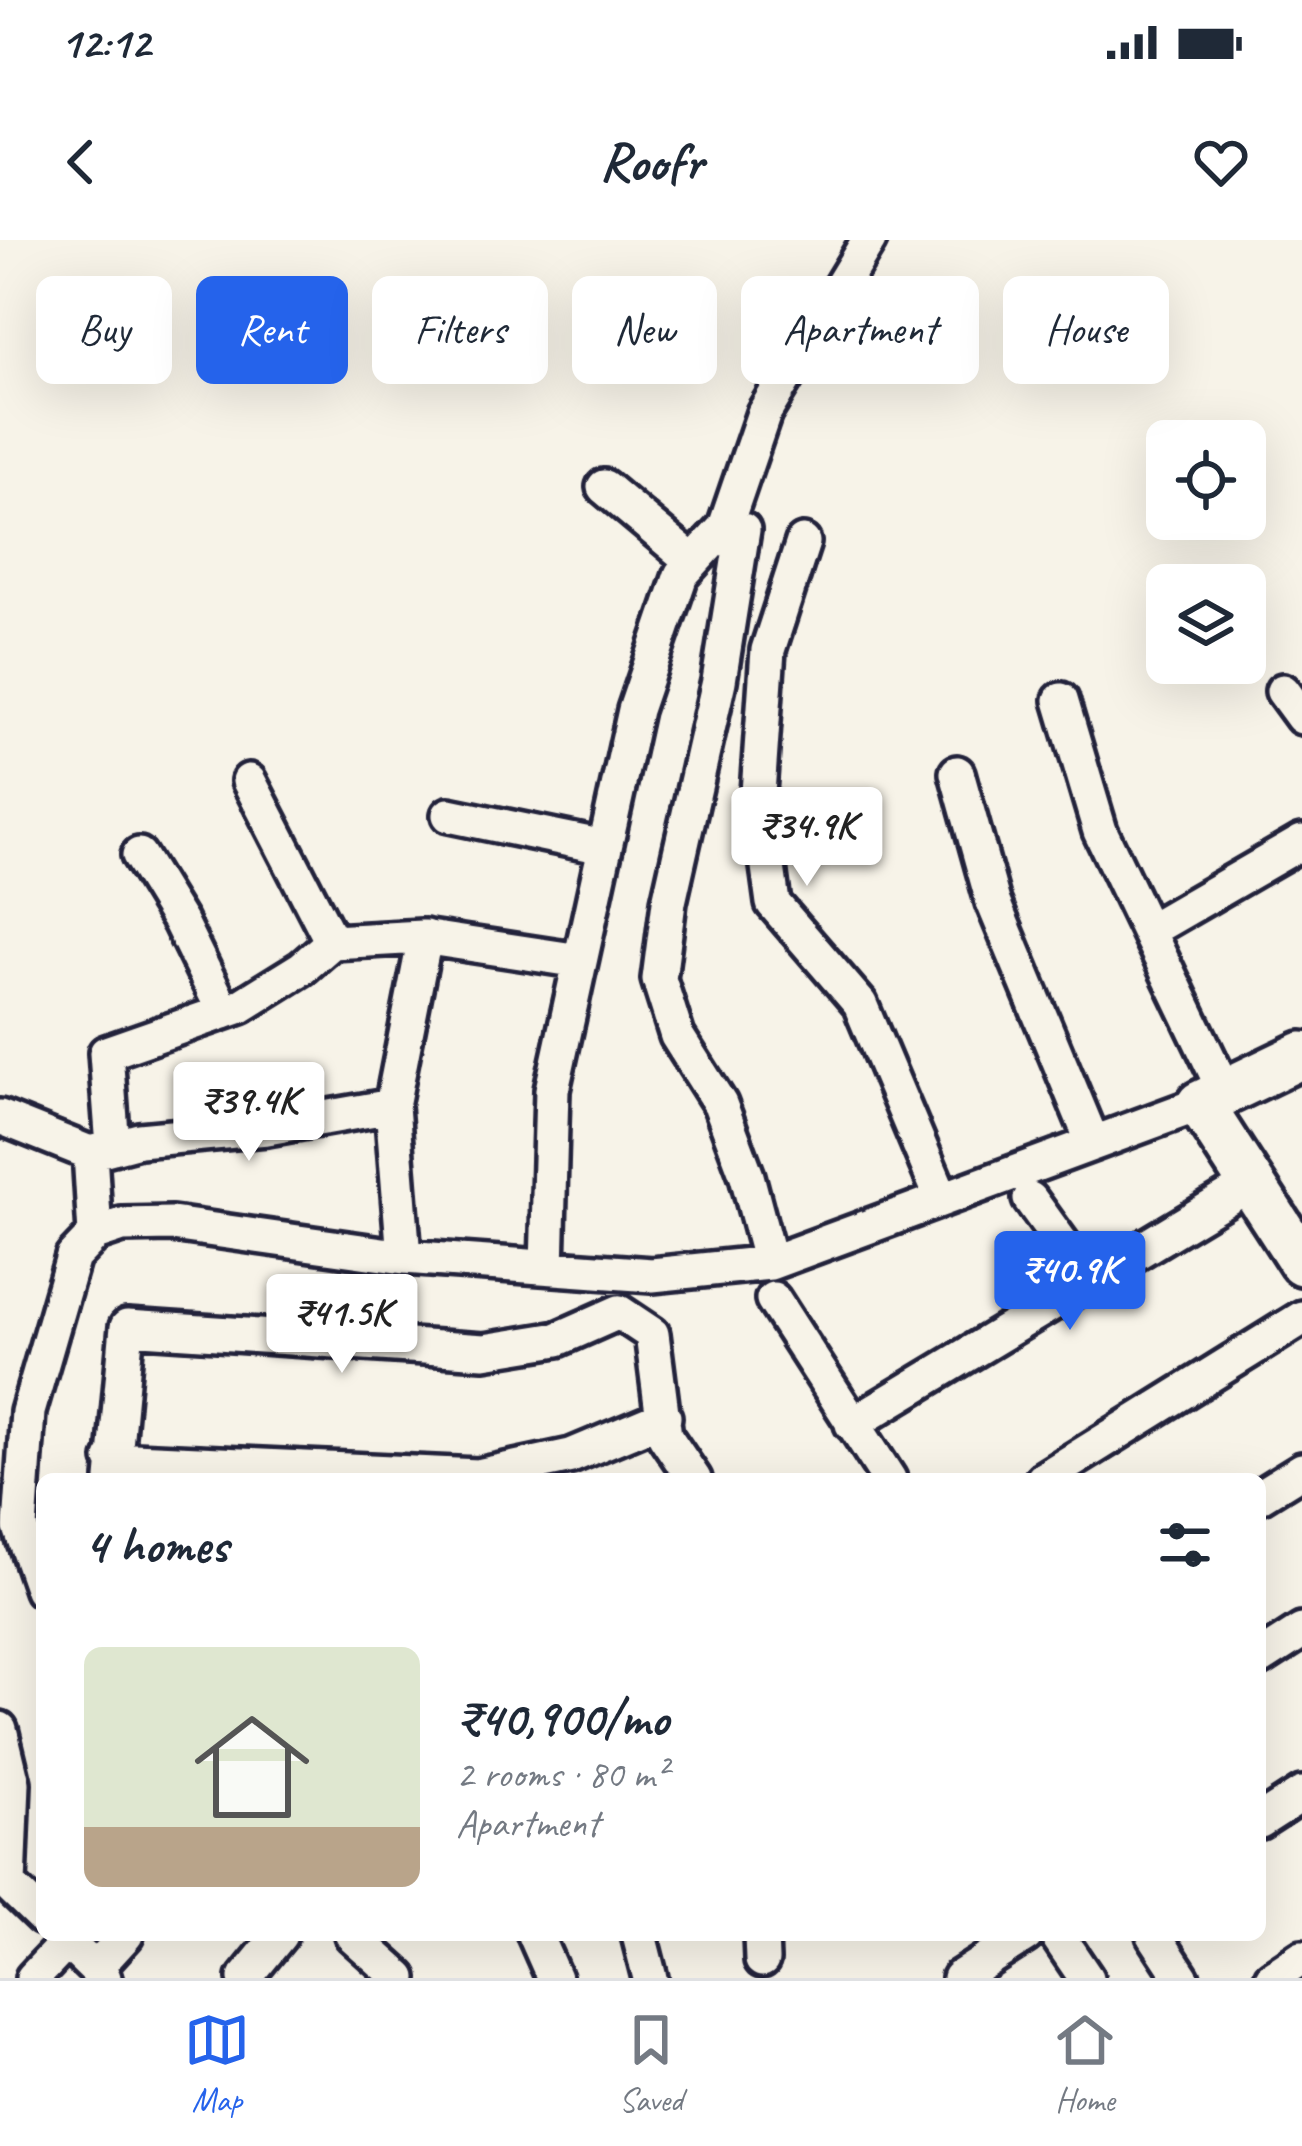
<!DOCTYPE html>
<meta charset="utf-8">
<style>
body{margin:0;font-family:Caveat,sans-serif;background:#f2f2f3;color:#1f2937;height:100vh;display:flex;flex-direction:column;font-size:45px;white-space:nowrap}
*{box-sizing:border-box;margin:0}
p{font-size:39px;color:#747a83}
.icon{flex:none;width:66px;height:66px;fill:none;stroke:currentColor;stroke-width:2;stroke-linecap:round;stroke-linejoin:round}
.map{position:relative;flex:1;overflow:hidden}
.panel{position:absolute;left:36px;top:1233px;width:1230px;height:468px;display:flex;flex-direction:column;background:#fff;border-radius:18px;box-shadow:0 12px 48px #0002}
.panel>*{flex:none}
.hud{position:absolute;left:36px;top:36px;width:1230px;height:108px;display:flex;gap:24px}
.tools{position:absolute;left:1146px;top:180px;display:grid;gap:24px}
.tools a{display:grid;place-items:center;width:120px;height:120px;border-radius:18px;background:#fff;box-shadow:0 12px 48px #0002;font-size:60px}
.price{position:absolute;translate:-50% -102px;padding:0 27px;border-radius:12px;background:#fff;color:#222;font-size:39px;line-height:78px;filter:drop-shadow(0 3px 6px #0008)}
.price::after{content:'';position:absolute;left:50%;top:72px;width:36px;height:27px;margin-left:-18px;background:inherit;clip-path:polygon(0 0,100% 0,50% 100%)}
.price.active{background:#2563eb;color:#fff}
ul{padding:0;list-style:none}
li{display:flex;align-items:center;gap:36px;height:300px;padding:0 48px}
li+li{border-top:3px solid #e0e1e3}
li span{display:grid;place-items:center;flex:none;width:336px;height:240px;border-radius:18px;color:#555}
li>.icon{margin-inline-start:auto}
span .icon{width:144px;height:144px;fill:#fffc;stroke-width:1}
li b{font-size:51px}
h2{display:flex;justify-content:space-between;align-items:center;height:144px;padding:0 48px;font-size:51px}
.tag{padding:0 42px;border-radius:18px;background:#fff;box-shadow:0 12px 48px #0002;font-size:42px;line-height:108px}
.tag.active{background:#2563eb;color:#fff}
.status{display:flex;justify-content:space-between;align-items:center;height:84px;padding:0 60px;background:#fff;direction:ltr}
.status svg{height:33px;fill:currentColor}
header{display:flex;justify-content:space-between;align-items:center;height:156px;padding:0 48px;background:#fff;font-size:54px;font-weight:800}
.menu{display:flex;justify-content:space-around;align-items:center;height:168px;border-top:3px solid #e0e1e3;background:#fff;font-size:33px;color:#747a83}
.menu a{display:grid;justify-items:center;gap:6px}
.menu .active{color:#2563eb}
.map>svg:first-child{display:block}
</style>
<div class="status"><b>12:12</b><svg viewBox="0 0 49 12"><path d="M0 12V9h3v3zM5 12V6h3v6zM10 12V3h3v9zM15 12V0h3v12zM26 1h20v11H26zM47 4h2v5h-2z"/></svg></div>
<header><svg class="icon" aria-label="back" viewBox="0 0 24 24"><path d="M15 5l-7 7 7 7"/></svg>Roofr<svg class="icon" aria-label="heart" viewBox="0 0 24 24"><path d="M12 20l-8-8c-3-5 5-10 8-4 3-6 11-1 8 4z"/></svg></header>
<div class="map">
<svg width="1302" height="1738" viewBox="0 0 1302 1738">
<rect width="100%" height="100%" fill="#f7f3e8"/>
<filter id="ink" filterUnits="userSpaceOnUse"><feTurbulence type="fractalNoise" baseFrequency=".00833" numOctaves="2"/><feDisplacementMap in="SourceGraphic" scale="24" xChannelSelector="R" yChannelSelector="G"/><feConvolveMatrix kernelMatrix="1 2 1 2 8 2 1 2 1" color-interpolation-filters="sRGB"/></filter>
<g filter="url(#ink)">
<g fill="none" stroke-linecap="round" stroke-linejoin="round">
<!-- street casing -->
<g stroke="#22223b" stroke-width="42">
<path id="street" d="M604,247L692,321
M725,287L743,290L719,441L669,662L659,739L677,796L720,864L747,936L770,1023
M803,302L768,410L758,553L773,663L860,764L942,959
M1283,451L1302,477
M1061,460L1100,591L1225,852
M957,533L993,662L1093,903
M249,541L332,702
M449,575L604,607
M139,615L180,682L224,772
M1148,691L1302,602
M0,877L90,913L95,994
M113,907L106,813L241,766L302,728L332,702L422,697L580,721
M90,913L139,900L267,888L392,866
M1030,959L1089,1041
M404,1017L392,866L425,697
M547,1027L552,850L635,470L681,335L725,287L764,173L869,0
M773,1059L889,1239
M852,1184L1252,943
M112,1219L478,1236L571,1216L664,1177
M113,1239L127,1087L484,1111L558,1099L619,1072L652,1094L665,1196L694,1239
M1043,1239L1302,1078
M1260,1256L1302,1230
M42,1350L20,1287L28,1172L73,1017L95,994L122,985L172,984L404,1017L652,1035L770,1023L1200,864
M1260,1418L1302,1391
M0,1489L13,1543L9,1645L42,1677
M1260,1581L1302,1554
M60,1695L104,1738
M352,1695L400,1738
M535,1695L554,1738
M639,1695L650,1738
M761,1695L762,1720
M1057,1695L1086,1738
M1154,1695L1182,1738
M95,1729L126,1695
M33,1738L67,1702
M245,1738L280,1695
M959,1738L1026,1695
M1272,1738L1302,1718"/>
</g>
<!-- secondary casing -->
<g stroke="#22223b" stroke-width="54">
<path id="secondary" d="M1302,815L1200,864L1302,1022"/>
</g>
<!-- street -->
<use href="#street" stroke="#f7f3e8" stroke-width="33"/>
<!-- secondary -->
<use href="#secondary" stroke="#f7f3e8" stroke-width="45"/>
</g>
</g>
</svg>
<div class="tools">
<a><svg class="icon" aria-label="locate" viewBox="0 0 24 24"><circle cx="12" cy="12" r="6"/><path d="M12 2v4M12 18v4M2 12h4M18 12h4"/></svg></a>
<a><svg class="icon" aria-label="layers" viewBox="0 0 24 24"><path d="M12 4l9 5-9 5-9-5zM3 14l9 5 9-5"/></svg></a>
</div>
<b class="price" style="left:807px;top:649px">₹34.9K</b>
<b class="price" style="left:249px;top:924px">₹39.4K</b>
<b class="price active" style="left:1070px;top:1093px">₹40.9K</b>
<b class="price" style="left:342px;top:1136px">₹41.5K</b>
<div class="hud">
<a class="tag">Buy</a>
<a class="tag active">Rent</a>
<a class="tag">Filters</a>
<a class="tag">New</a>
<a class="tag">Apartment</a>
<a class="tag">House</a>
</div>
<section class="panel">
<h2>4 homes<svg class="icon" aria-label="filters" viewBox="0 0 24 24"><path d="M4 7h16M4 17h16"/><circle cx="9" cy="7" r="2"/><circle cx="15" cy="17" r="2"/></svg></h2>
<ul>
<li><span style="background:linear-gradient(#dfe7d0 75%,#b9a48a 0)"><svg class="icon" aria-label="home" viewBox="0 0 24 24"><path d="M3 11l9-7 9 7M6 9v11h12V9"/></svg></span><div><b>₹40,900/mo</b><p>2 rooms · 80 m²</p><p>Apartment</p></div></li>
</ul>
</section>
</div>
<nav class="menu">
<a class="active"><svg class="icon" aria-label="map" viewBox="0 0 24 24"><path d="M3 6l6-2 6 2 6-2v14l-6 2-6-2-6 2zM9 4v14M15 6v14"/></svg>Map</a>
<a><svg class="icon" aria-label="saved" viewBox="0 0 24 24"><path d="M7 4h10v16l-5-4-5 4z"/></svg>Saved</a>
<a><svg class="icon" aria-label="home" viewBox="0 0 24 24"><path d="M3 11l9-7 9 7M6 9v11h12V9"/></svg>Home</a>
</nav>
